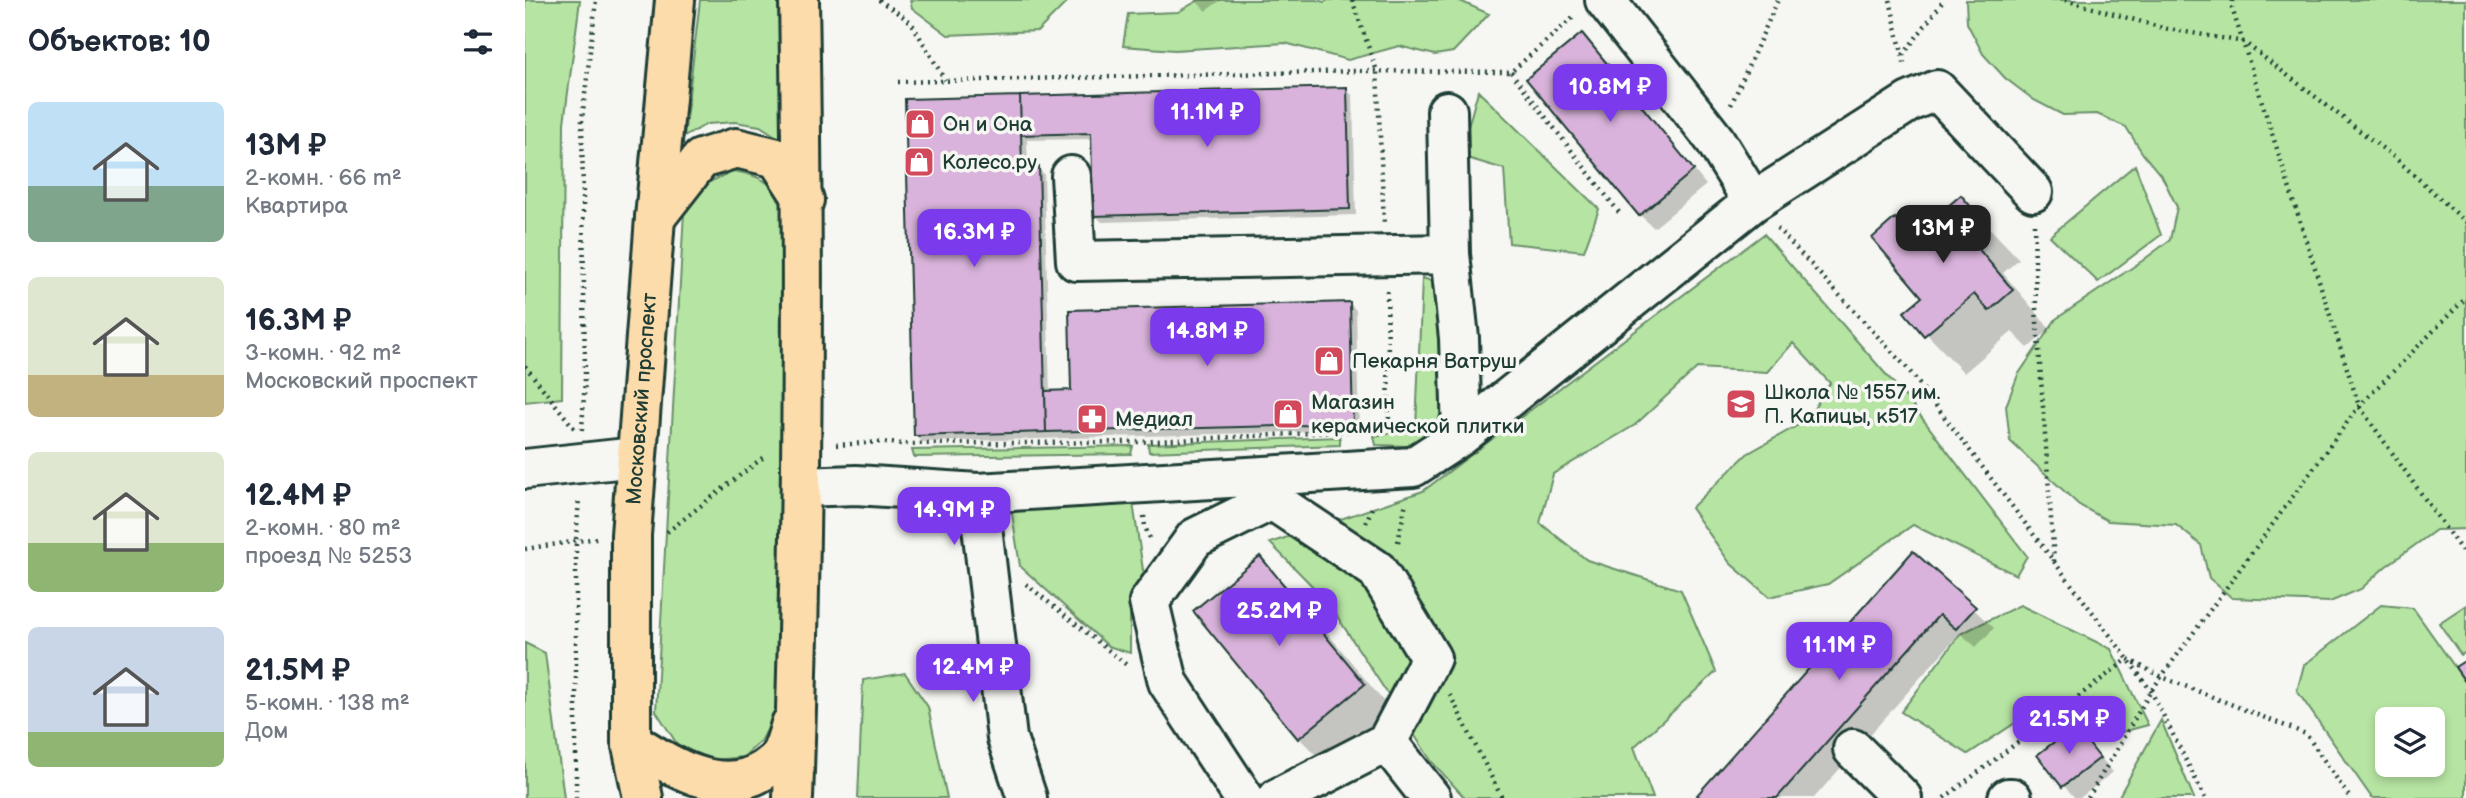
<!DOCTYPE html>
<html lang="ru">
<meta charset="utf-8">
<style>
body{margin:0;font-family:"Balsamiq Sans",sans-serif;background:#f2f2f3;color:#1f2937;height:100vh;display:flex;flex-direction:column;font-size:26px;white-space:nowrap}
*{box-sizing:border-box;margin:0}
p{font-size:23px;color:#747a83}
.icon{flex:none;width:38px;height:38px;fill:none;stroke:currentColor;stroke-width:2;stroke-linecap:round;stroke-linejoin:round}
.map{position:relative;flex:1;overflow:hidden}
.sheet{display:flex;flex-direction:column;background:#fff;width:525px}
.sheet>*{flex:none}
.controls{position:absolute;left:1850px;top:707px;display:grid;gap:14px}
.controls a{display:grid;place-items:center;width:70px;height:70px;border-radius:10px;background:#fff;box-shadow:0 4px 10px #0003;font-size:35px}
.price{position:absolute;translate:-50% -60px;padding:0 16px;border-radius:14px;background:#7c3aed;color:#fff;font-size:23px;line-height:46px;filter:drop-shadow(0 2px 4px #0008)}
.price::after{content:'';position:absolute;left:50%;top:42px;width:21px;height:16px;margin-left:-10px;background:inherit;clip-path:polygon(0 0,100% 0,50% 100%)}
.price.selected{background:#222;color:#fff}
ul{padding:0;list-style:none}
li{display:flex;align-items:center;gap:21px;height:175px;padding:0 28px}
li span{display:grid;place-items:center;flex:none;width:196px;height:140px;border-radius:10px;color:#555}
li>.icon{margin-inline-start:auto}
span .icon{width:84px;height:84px;fill:#fffc;stroke-width:1}
li b{font-size:30px}
h2{display:flex;justify-content:space-between;align-items:center;height:84px;padding:0 28px;font-size:30px}
main{display:flex;flex:1;min-height:0}
.map>svg:first-child{display:block}
</style>
<main>
<section class="sheet">
<h2>Объектов: 10<svg class="icon" aria-label="filters" viewBox="0 0 24 24"><path d="M4 7h16M4 17h16"/><circle cx="9" cy="7" r="2"/><circle cx="15" cy="17" r="2"/></svg></h2>
<ul>
<li><span style="background:linear-gradient(#bfe0f5 60%,#7fa58c 0)"><svg class="icon" aria-label="home" viewBox="0 0 24 24"><path d="M3 11l9-7 9 7M6 9v11h12V9"/></svg></span><div><b>13M ₽</b><p>2-комн. · 66 m²</p><p>Квартира</p></div></li>
<li><span style="background:linear-gradient(#dfe7d0 70%,#c2b280 0)"><svg class="icon" aria-label="home" viewBox="0 0 24 24"><path d="M3 11l9-7 9 7M6 9v11h12V9"/></svg></span><div><b>16.3M ₽</b><p>3-комн. · 92 m²</p><p>Московский проспект</p></div></li>
<li><span style="background:linear-gradient(#dfe7d0 65%,#8fb573 0)"><svg class="icon" aria-label="home" viewBox="0 0 24 24"><path d="M3 11l9-7 9 7M6 9v11h12V9"/></svg></span><div><b>12.4M ₽</b><p>2-комн. · 80 m²</p><p>проезд № 5253</p></div></li>
<li><span style="background:linear-gradient(#c9d6e8 75%,#8fb573 0)"><svg class="icon" aria-label="home" viewBox="0 0 24 24"><path d="M3 11l9-7 9 7M6 9v11h12V9"/></svg></span><div><b>21.5M ₽</b><p>5-комн. · 138 m²</p><p>Дом</p></div></li>
</ul>
</section>
<div class="map">
<svg width="1941" height="798" viewBox="0 0 1941 798">
<rect width="100%" height="100%" fill="#f6f6f2"/>
<filter id="ink" filterUnits="userSpaceOnUse"><feTurbulence type="fractalNoise" baseFrequency=".0143" numOctaves="2"/><feDisplacementMap in="SourceGraphic" scale="14" xChannelSelector="R" yChannelSelector="G"/><feConvolveMatrix kernelMatrix="1 2 1 2 8 2 1 2 1" color-interpolation-filters="sRGB"/></filter>
<g filter="url(#ink)">
<!-- green -->
<path fill="#b6e4a2" stroke="#6a906b" stroke-width="2" fill-rule="evenodd" d="M0,0H55L39,123L37,398L0,402Z
M175,0H257L260,142L235,126L210,122L182,124L159,137Z
M385,0H544L513,31L423,35L387,8Z
M674,0H792L799,2L803,0H933L964,14L928,52L910,55L874,46L823,60L760,43L650,50L598,46L603,14L653,12Z
M1441,0H1941V529L1911,530L1860,567L1836,589L1805,602L1707,598L1684,578L1676,545L1651,525L1583,521L1554,505L1485,441L1481,406L1493,375L1531,319L1617,261L1645,240L1652,207L1638,178L1618,154L1601,127L1572,114L1538,115L1509,100L1480,78L1458,54L1442,23Z
M953,91L1074,209L1059,251L984,243L979,169L935,156Z
M1610,165L1636,235L1573,282L1525,236Z
M208,171C242,176 247,185 266,212L257,443V703L236,741L218,757L180,761L152,744L131,711L159,212L178,185Z
M1239,234L1384,401L1502,556L1491,575L1388,525L1303,584L1244,597L1205,563L1166,508L1222,454L1282,420L1305,383L1268,343L1242,372L1172,368L1110,425L1028,474L1015,523L1062,560L1156,590L1191,672L1109,747L1128,798H940L907,762L802,601L745,543L898,491Z
M897,278L910,282L919,407L906,434L883,446L851,445L849,436L891,429Z
M815,437V445L624,452L623,444Z
M608,446L606,454L389,457L387,450Z
M607,496L618,570L630,583L605,614V653L583,646L495,566L487,514L498,502Z
M1495,605L1586,649L1623,725L1567,740L1525,700L1443,754L1376,712L1435,634Z
M1856,605L1888,608L1941,683V798H1847L1772,691L1779,665ZM1862,719H1908V765H1862Z
M1941,605V652L1936,655L1914,623Z
M0,643L20,653L39,798H0Z
M380,673L403,707L422,798H333L338,680Z
M1636,720L1669,798H1593Z"/>
<!-- shadow -->
<path fill="#0003" d="M670,0H696L681,11Z
M1070,49L1181,185L1129,228L1115,215Z
M821,89L828,96L831,215L577,222L570,215L568,139L502,140L503,168H513L519,174L525,393L548,392L825,304L831,310L834,430L397,442L390,435L382,101Z
M1436,198L1494,259L1478,273L1525,329L1503,348L1487,332L1439,373L1381,312L1399,297L1388,239Z
M1389,554L1469,628L1451,647L1435,633L1289,798H1178Z
M734,559L773,597L877,724L812,776L774,738Z
M1550,728L1588,772L1555,798H1550L1539,786L1514,756Z"/>
<!-- building -->
<path fill="#d9b3db" stroke="#1f3d34" stroke-width="2" d="M1057,33L1169,170L1114,216L1001,79Z
M822,87L825,209L568,216L566,133L496,135L495,96Z
M495,96L497,167L514,166L521,432L389,436L380,99Z
M1436,195L1457,220L1441,234L1488,290L1464,311L1449,294L1399,336L1379,312L1397,297L1347,238L1370,218L1387,237Z
M825,302L828,424L521,432L520,391L546,390L544,310Z
M1388,551L1451,607L1431,629L1414,615L1252,798H1176L1172,795Z
M735,556L840,684L773,739L668,611Z
M1941,660V683L1930,667Z
M1550,726L1575,758L1537,787L1512,755Z"/>
<g fill="none" stroke-linecap="round" stroke-linejoin="round">
<!-- minor casing -->
<g stroke="#1f3d34" stroke-width="44">
<path id="minor" d="M1080,0L1190,140L1228,202
M922,111L925,254L934,338L937,435
M546,176L551,261L925,254
M0,469L111,457
M277,487L331,485L453,493L888,467L937,435L1228,202L1384,102L1412,90L1508,192
M453,493L482,738L502,798
M1328,749L1377,798
M719,798L643,682L624,602L670,538L747,500L852,570L906,658L862,742
M753,798L862,742L906,798
M1483,798H1487"/>
</g>
<!-- major casing -->
<g stroke="#1f3d34" stroke-width="44">
<g id="major">
<path d="M130,218L176,159L211,148L252,158L279,200"/>
<path d="M106,741C144,766 196,798 239,770C244,766 252,761 255,755C260,746 263,734 266,724"/>
<path id="s1" d="M118,798L106,741V535L130,218L150,0"/>
<path d="M268,798C278,532 279,266 274,0"/>
</g>
</g>
<!-- path -->
<path stroke="#1f3d34" stroke-width="4.5" stroke-dasharray="2 5" stroke-linecap="butt" d="M354,0L386,22L420,80
M827,0L852,71L859,223
M1365,0L1380,67
M1540,0L1638,28L1719,42L1869,157L1941,222
M1708,0L1707,8L1834,406L1941,557
M1378,55L1419,0
M986,72L1096,215
M373,82L833,71L986,72L1051,15
M1206,105L1253,0
M1509,224L1511,308L1529,561
M1252,228L1383,369L1603,659L1626,691L1680,798
M0,366L49,428
M57,430L60,378L57,120L71,0
M311,445L356,442L377,444L612,442L826,431L864,425L862,291
M619,516L620,527L626,541
M841,523L848,505
M142,532L240,456
M873,542L881,502
M0,549L72,538
M501,584L603,666
M925,695L977,798
M51,798V542L54,498
M1419,798L1603,659L1637,677L1781,734L1825,798
M1563,798L1626,691L1834,406L1941,298"/>
<!-- minor -->
<use href="#minor" stroke="#f6f6f2" stroke-width="38"/>
<!-- major -->
<use href="#major" stroke="#fddcac" stroke-width="38"/>
</g>
</g>
<!-- icons -->
<defs>
<g id="shop-square" transform="scale(1.575)"><rect x="-9" y="-9" width="18" height="18" rx="4" fill="#d1495b" stroke="#f6f6f2"/><path d="M-5-2.5h2.3a2.7 3.5 0 0 1 5.4 0H5L5.5 6h-11ZM-1.5-2.5h3a1.5 2.3 0 0 0-3 0Z" fill="#fff"/></g>
<g id="school-square" transform="scale(1.575)"><rect x="-9" y="-9" width="18" height="18" rx="4" fill="#d1495b" stroke="#f6f6f2"/><path d="M0-5L7-2L0 1L-7-2ZM-4 1L0 2.5L4 1V4Q0 6-4 4Z" fill="#fff"/></g>
<g id="pharmacy-square" transform="scale(1.575)"><rect x="-9" y="-9" width="18" height="18" rx="4" fill="#d1495b" stroke="#f6f6f2"/><path d="M-2-6h4v4h4v4h-4v4h-4v-4h-4v-4h4Z" fill="#fff"/></g>
</defs>
<g fill-rule="evenodd">
<use href="#shop-square" x="395" y="124"/>
<use href="#shop-square" x="394" y="162"/>
<use href="#shop-square" x="804" y="361"/>
<use href="#school-square" x="1216" y="404"/>
<use href="#shop-square" x="763" y="414"/>
<use href="#pharmacy-square" x="567" y="419"/>
</g>
<g text-anchor="middle" dominant-baseline="central" stroke-width="7" stroke-linejoin="round" paint-order="stroke">
<!-- poi labels -->
<g font-size="21" fill="#1f3d34" stroke="#f6f6f2" text-anchor="start">
<text x="418" y="124">Он и Она</text>
<text x="417" y="162">Колесо.ру</text>
<text x="827" y="361">Пекарня Ватруш</text>
<text x="1239" y="392">Школа № 1557 им.<tspan x="1239" dy="24">П. Капицы, к517</tspan></text>
<text x="786" y="402">Магазин<tspan x="786" dy="24">керамической плитки</tspan></text>
<text x="590" y="419">Медиал</text>
</g>
<!-- street labels -->
<g font-size="21" fill="#1f3d34" stroke="#f6f6f2">
<text stroke="none"><textPath href="#s1" startOffset="401">Московский проспект</textPath></text>
</g>
</g>
</svg>
<div class="controls">
<a><svg class="icon" aria-label="layers" viewBox="0 0 24 24"><path d="M12 4l9 5-9 5-9-5zM3 14l9 5 9-5"/></svg></a>
</div>
<b class="price" style="left:1085px;top:124px">10.8M ₽</b>
<b class="price" style="left:682px;top:149px">11.1M ₽</b>
<b class="price selected" style="left:1418px;top:265px">13M ₽</b>
<b class="price" style="left:449px;top:269px">16.3M ₽</b>
<b class="price" style="left:682px;top:368px">14.8M ₽</b>
<b class="price" style="left:429px;top:547px">14.9M ₽</b>
<b class="price" style="left:754px;top:648px">25.2M ₽</b>
<b class="price" style="left:1314px;top:682px">11.1M ₽</b>
<b class="price" style="left:448px;top:704px">12.4M ₽</b>
<b class="price" style="left:1544px;top:756px">21.5M ₽</b>
</div>
</main>
